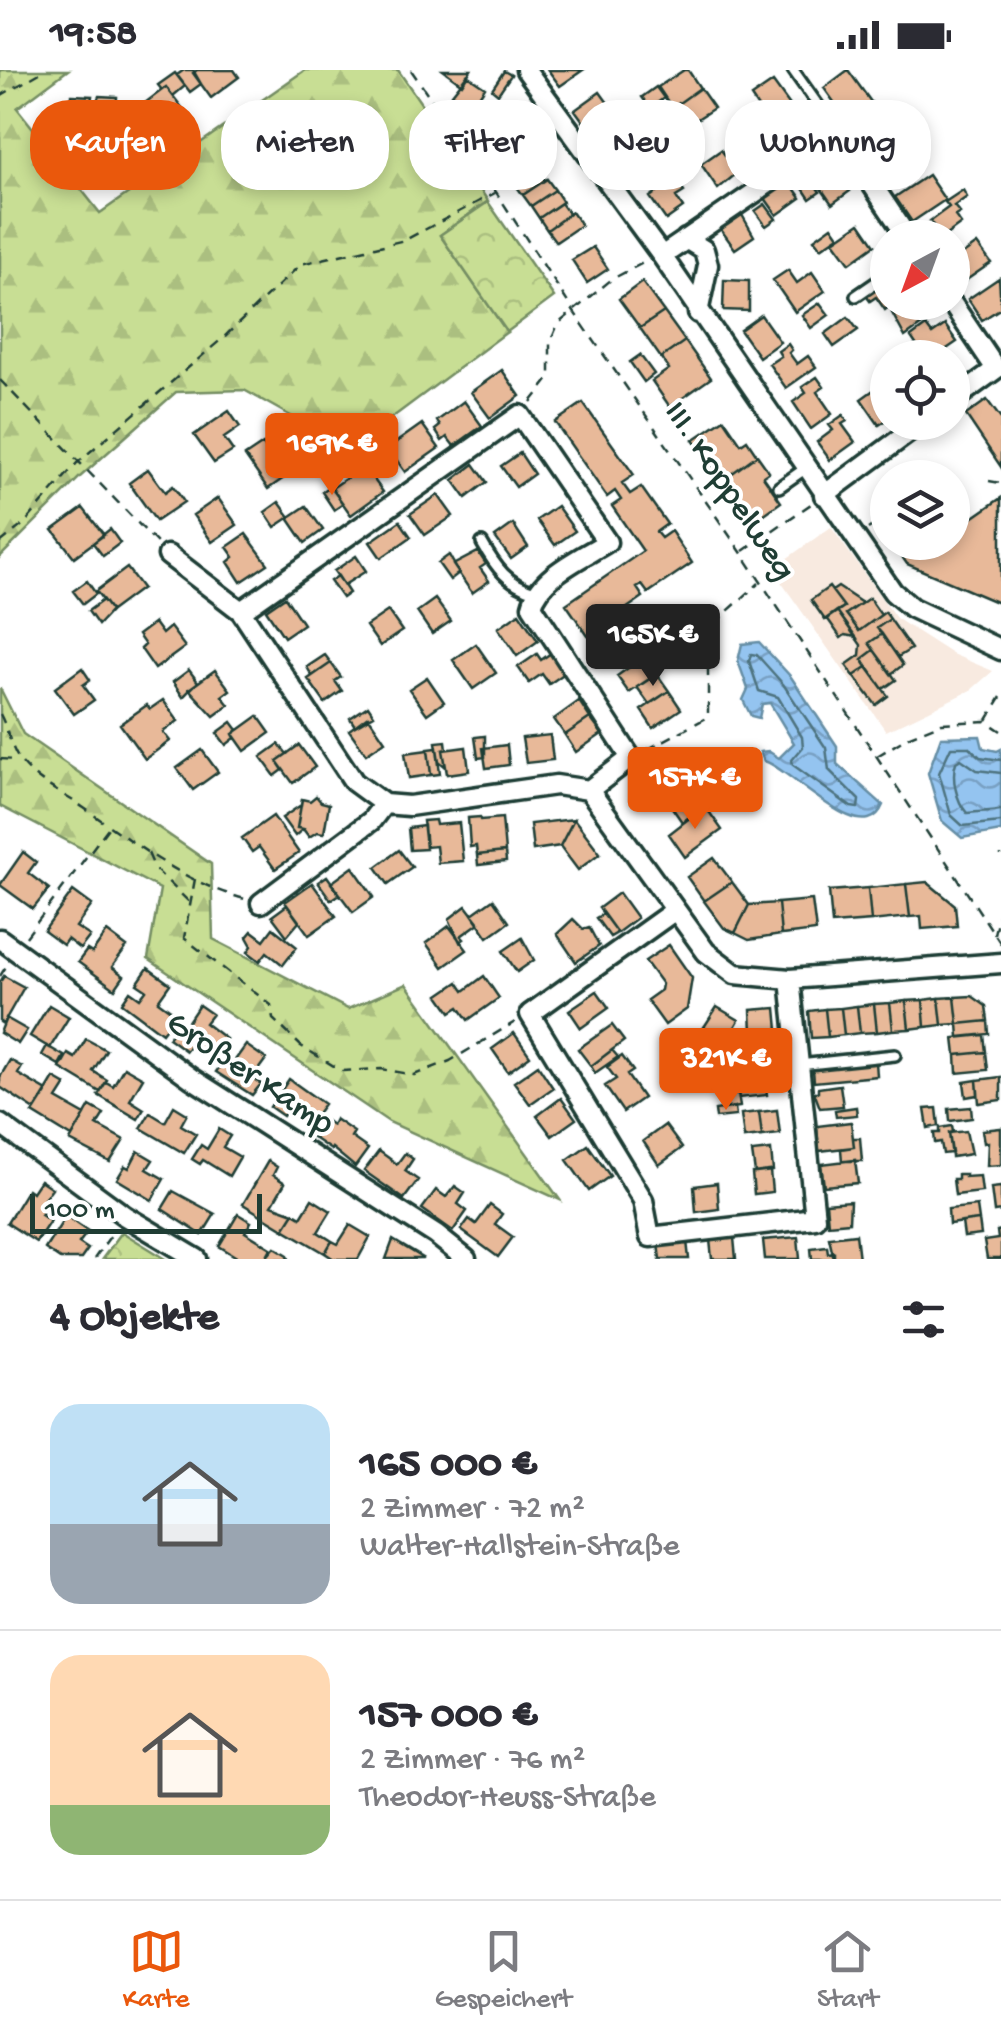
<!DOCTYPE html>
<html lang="de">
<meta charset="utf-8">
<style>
body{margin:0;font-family:"Gochi Hand",sans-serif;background:#f7f7f7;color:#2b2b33;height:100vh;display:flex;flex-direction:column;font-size:38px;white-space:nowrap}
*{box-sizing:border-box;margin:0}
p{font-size:32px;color:#7c7c81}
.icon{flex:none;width:55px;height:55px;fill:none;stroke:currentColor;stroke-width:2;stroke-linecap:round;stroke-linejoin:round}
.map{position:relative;height:1189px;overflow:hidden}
.drawer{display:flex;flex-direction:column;background:#fff;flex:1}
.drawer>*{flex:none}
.banner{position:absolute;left:30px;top:30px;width:942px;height:90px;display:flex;gap:20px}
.needle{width:65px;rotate:221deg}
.buttons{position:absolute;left:870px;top:150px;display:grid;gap:20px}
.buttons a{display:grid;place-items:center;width:100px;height:100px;border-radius:50%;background:#fff;box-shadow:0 5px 15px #0003;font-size:50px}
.scale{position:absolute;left:30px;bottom:25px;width:232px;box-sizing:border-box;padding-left:10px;border:5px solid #1f3d34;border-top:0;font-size:28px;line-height:35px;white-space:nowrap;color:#1f3d34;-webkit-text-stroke:8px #fff;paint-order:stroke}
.price{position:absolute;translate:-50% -85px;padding:0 22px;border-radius:10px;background:#ea580c;color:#fff;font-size:32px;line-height:65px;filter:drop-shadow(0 2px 5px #0008)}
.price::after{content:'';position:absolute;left:50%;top:60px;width:30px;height:22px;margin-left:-15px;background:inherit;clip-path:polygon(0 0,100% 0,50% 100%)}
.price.current{background:#222;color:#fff}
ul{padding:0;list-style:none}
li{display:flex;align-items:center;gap:30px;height:250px;padding:0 50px}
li+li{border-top:2px solid #e1e1e2}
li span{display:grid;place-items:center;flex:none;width:280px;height:200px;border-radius:30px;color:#555}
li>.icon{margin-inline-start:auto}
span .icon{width:120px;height:120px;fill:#fffc;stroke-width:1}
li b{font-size:42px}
h2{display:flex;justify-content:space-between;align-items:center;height:120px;padding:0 50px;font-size:42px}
.tag{padding:0 35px;border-radius:40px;background:#fff;box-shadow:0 5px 15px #0003;font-size:35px;line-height:90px}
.tag.current{background:#ea580c;color:#fff}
.status{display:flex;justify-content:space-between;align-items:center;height:70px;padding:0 50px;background:#fff;direction:ltr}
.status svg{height:28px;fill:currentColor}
.tab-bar{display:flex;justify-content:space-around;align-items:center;height:140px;border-top:2px solid #e1e1e2;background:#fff;font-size:28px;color:#7c7c81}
.tab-bar a{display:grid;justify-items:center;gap:5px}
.tab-bar .current{color:#ea580c}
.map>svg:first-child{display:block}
</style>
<div class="status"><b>19:58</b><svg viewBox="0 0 49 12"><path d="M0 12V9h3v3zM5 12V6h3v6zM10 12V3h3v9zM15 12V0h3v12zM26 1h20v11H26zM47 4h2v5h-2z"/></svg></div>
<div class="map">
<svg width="1001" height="1189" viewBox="0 0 1001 1189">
<defs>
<pattern id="forest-firs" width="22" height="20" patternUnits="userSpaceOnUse" patternTransform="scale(2.5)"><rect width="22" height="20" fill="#c8de94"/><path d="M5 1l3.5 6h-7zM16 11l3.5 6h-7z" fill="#abbf80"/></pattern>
<pattern id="park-crowns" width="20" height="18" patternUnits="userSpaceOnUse" patternTransform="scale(2.5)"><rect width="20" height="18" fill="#c8de94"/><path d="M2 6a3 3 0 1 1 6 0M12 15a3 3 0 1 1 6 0" fill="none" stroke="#abbf80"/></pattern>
<pattern id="water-waves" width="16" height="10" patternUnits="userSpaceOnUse" patternTransform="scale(2.5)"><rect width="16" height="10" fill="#94c4f0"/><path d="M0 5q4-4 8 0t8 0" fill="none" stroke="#78a0c3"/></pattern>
</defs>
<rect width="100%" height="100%" fill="#fff"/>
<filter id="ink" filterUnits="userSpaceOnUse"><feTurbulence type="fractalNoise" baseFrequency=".01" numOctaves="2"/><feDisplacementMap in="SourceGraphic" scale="20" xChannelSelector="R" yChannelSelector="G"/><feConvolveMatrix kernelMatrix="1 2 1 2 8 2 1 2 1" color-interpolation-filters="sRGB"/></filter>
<g filter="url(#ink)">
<!-- built -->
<path fill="#f8eae0" d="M831,457L896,548L952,584L993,601L971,620L886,661L772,499Z"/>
<!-- forest -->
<path fill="url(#forest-firs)" stroke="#748e64" stroke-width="2.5" d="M0,0H68L17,38L100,143L305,0H398L488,131L440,165L507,262L350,379L244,320L176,322L80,407L0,487Z
M0,618L23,664L211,794L213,869L348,939L406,914L560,1130L389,1052L148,889L160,819L0,736Z"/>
<!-- park -->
<path fill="url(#park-crowns)" stroke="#748e64" stroke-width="2.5" d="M488,132L554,227L507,262L440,165Z
M122,1162L166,1189H102Z"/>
<!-- water -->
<path fill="url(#water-waves)" stroke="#658ea5" stroke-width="2.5" d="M759,572L791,607L837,676V694L883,735C864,783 789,697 764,691L760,682L768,681L779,688L794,673L770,633L762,634L759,648L751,646L743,630L748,619L738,591L742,574Z
M980,666L983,678L997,681L1001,679V761L962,768L942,751L928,703L941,667Z"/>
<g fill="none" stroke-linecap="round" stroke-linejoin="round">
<!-- shore -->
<path stroke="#4e737f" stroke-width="2.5" d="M751,584L757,585L783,614L826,678L829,700L859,730L858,738L851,737L793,695L792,690L803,677L802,667L778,627L759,621L749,591Z
M1001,690L980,687L969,677H951L939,703L951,745L963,756L1001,752
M1001,703L977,700L961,689L956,692C951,707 956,731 967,743L1001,740"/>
</g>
<!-- building -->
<path fill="#e8b999" stroke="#1f3d34" stroke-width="2.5" d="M184,0H193L201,14L190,22L177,5Z
M197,0H234L239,7L211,28L193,3Z
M443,0H471L462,14Z
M548,0H583L560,16Z
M684,0H688L700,18L672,38L658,17Z
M848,0L871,32L846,49L824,18Z
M504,1L511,5L498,24L492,19Z
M175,3L185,16L173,26L166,17L162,20L158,15Z
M467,5L485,17L472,37L452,24Z
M773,12L794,41L771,57L751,27Z
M166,17L187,44L161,63L141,36Z
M656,17L664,28L650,38L642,27Z
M700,18L714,38L685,57L672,38Z
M600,22L616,44L591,62L575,40Z
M72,25L92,26L91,33H96L99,26L117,27L116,44L104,42V55L78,54L79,37H71Z
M488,35L507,48L496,63L478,50Z
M883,37L886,43L893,38L900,48L893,53L896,57L867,77L853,58Z
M676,53L685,65L674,73L665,60Z
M502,54L520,66L507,86L487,73Z
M776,55L792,77L783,83L767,61Z
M541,58L548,67L532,79L525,70Z
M755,58L771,81L752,95L736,71Z
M125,63L135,73L137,81L129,85L132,90L113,103L101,95L103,90L97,82Z
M104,64L110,73L93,86L86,76Z
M641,67L653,84L628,102L611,79L622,71L627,78Z
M897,70L907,85L902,89L908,98L889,112L872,88Z
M736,78L748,94L718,119L701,94L721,80L725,85Z
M531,84L540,97L515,114L507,101Z
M831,94L850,121L832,134L813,107Z
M537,99L545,110L523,125L515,114Z
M928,105L945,130L912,152L895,127Z
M786,107L801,128L777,145L762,124Z
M810,107L820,122L810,129L800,114Z
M547,109L555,120L531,136L523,125Z
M675,109L684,122L676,127L683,138L666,150L650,127Z
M555,120L563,132L539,148L531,136Z
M963,120L967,127L954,136L960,143L955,146L961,154L942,168L930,151L949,137L945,132Z
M561,133L569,144L547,160L539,148Z
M765,134L776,149L766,156L755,141Z
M737,136L754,166L735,179L719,157L723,155L719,148Z
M572,142L581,155L556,172L547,160Z
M860,153L875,175L850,193L834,171Z
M832,156L839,166L821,178L814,169Z
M977,174L991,193L962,213L952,200V192Z
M593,177L608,199L587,213L572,190Z
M788,200L797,213L812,202L825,221L795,242L773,210Z
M999,208L1001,238L982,250L968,229Z
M724,210L749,211V241L723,240Z
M642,212L664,242L640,258L619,229Z
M881,213L885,218L888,216V232H895L885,240L876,227L870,231L865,224Z
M820,233L829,245L811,258L802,245Z
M914,235L926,252L905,267L892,243L901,237L905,242Z
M664,242L685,271L661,288L640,258Z
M761,245L780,272L759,287L740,260Z
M848,247L858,260L834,277L825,264Z
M945,255L957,272L935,287L930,280L923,285L911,267L926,256L932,264Z
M685,271L711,308L670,337L652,311L669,299L661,288Z
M788,274L792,280L789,283L797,294L808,286L816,297L786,318L769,294L781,286L778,281Z
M640,285L654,304L644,312L630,292Z
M502,300L520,326L490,348L471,322Z
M817,307L824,317L817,322L832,344L811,359L793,332L806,323L802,317Z
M882,314L888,321V349L879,355L861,329Z
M987,330L1001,349V397L966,345Z
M464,331L482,356L454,376L447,367L442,371L435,360L440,356L437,351Z
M583,333L634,405L622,413L630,424L641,417L667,454L656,462L661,468L671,461L692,493L648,523L642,515L637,518L643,527L613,548L607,540L602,544L608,552L588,566L566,534L643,481L612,436L621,430L615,421L607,427L555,352Z
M229,341L240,357L224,368L233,381L214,393L194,365Z
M843,345L847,351L842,354L855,372L830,390L817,372L833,360L829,355Z
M724,349L741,374L747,370L757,385L727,407L717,393L712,396L693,370Z
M422,354L439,378L405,402L388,378Z
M263,374L267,380L273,376L286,394L281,397L287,406L268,419L245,386Z
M520,383L534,404L516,417L501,396Z
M757,385L769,402L763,406L781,432L752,453L731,423L736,420L727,407Z
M474,394L487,412L466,428L453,410Z
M364,396L383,422L351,445L332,418Z
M148,399L165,422L173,416L184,432L156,451L129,413Z
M330,416L343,434L334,440L322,422Z
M438,425L453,446L425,465L410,444Z
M218,428L237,455L212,472L193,445Z
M1001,428V534L907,494L892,472H952V462Z
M279,432L290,447L275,457L265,442Z
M306,436L323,460L305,473L288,448Z
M557,436L575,461L555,475L537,450Z
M83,438L104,465L74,487L53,460Z
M400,451L411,467L381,488L370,472Z
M513,454L528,477L511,489L495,467Z
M110,459L120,473L103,486L93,473Z
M246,464L268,494L241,512L228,492L234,487L227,477Z
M478,482L486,494L480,498L489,511L472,523L453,495Z
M449,485L459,503L450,510L438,493Z
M356,486L366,501L344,515L334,501Z
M127,498L142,518L111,541L96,521Z
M338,506L349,523L342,528L330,511Z
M87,511L96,524L83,534L73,521Z
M829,517L844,537L825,550L811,530Z
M838,517L862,533L846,544L859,561L885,542L890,549L877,558L882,564L869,573L874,580L862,589L867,597L854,606L846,595L860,585L861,575L837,541L844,537L832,521Z
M285,527L303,554L284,567L266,540Z
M869,528L881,545L859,561L846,544Z
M435,529L451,551L432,564L417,542Z
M103,530L111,541L98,555L88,541Z
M388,541L402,561L380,576L366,556Z
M837,541L856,567L845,565L841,568L827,548Z
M519,543L538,571L517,586L498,558Z
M890,549L911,579L898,587L877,558Z
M154,553L162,564L170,557L185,577L155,599L141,579L145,575L138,565Z
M882,564L903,595L891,604L869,573Z
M476,574L496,603L473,619L453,590Z
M874,580L896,610L883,619L862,589Z
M551,583L565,603L549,614L542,604L529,613L518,597L537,584L541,590Z
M325,585L331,593L312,606L307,597Z
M645,586L657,604L629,623L617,606Z
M331,593L341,607L335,611L342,621L325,633L308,609Z
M867,597L888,626L876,635L854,606Z
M82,598L90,610L83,615L94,630L74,644L55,618Z
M189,600L198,612L183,627L173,612Z
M215,600L230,620L222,626L229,635L214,646L189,619Z
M657,604L669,621L649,634L637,617Z
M427,607L444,632L427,644L409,619Z
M669,621L681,639L653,658L641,640Z
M163,630L178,651L163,662L170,671L145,689L120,654L147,635L150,639Z
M579,631L590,648L565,665L554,649Z
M368,636L374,645L355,656L350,648Z
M258,646L270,663L245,681L233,664Z
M368,646L385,671L366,684L349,660Z
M590,648L602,664L576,682L565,665Z
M232,652L238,660L233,664L235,668L226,675L217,663Z
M550,665L553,690L526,693L522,668Z
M485,666V687L478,688L475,667Z
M446,671L447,679L443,680L446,697L439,691L436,672Z
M279,674L287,684L277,691L283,700L275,706L261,687Z
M299,675L315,697L293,713L277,691Z
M507,675L509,695L486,698L483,678Z
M466,677L469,701L447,704L443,680Z
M437,678L440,704L431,705L428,679Z
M202,680L218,702L193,720L177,698Z
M428,680L431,705L409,708L405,683Z
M670,685L685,707L662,723L659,718L644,729L631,711Z
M685,707L705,736L682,752L662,723Z
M316,726L321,732L329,734L324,763L317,762L309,767L303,759L297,758L302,729L310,731Z
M301,735L297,758L303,759L295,766L282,748Z
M705,736L722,760L685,787L669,764Z
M273,746L299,783L275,799L259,777L252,782L242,768Z
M480,747L481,750L502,748L505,782L477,785L476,776L470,777L468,748Z
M574,749L560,776L533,780L530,754Z
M574,749L600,783L578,800L560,776Z
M435,750L436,755L459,753L463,791L438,793L436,776L426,777L423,751Z
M424,756L426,779L410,780L408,758Z
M399,780L412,797L388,814L376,797Z
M23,782L36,792L28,803L49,819L33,839L0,815Z
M505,782L506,792L478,795L477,785Z
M714,788L732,812L704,831L687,807Z
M353,797L374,827L353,842L331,813Z
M327,806L340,824L331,830L318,812Z
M732,812L749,835L735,863L724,858L704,831Z
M927,812L955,835L957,856L922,859L921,846L910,847L906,814Z
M312,813L336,846L309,865L285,832Z
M906,814L910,847L871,851L868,818Z
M868,818L871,851L832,854L829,821Z
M73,821L92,835L76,857L90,866L80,879L67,869L63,875L44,861Z
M619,823L637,848L617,863L599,838Z
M493,829L509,852L488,867L472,844Z
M812,830L816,861L781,865L778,833Z
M778,833L781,865L749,870L735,863L749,835Z
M287,835L299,852L287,866L272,846Z
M466,836L479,853L461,866L464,869L460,872L449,849Z
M603,844L617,863L610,867L596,848Z
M573,849L583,859L589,857L599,876L576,892L557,864Z
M449,856L467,880L443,897L426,873Z
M273,858L297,877L283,895L267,882L260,891L248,882L252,876L247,867L252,861L264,870Z
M107,862L127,877L112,897L124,906L115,919L78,892L87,880L92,883Z
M522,868L534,890L517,902L503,881Z
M669,875L692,908L687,939L665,955L647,930L661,920L662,914L645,891Z
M148,898L170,914L158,931L176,944L162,963L122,933L130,921L140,928L146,920L137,914Z
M4,906L24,917L3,954L0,952V912Z
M484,906L499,928L468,950L459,937L451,942L439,925L458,912L464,921Z
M597,921L609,938L581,958L569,940Z
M972,926L986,936L988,951L958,954L955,927Z
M955,927L958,954L942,955L939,928Z
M939,928L942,955L925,957L923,930Z
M923,930L925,957L909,959L906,931Z
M906,931L909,959L893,960L890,933Z
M890,933L893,960L877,962L874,934Z
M874,934L877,962L860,963L857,936Z
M49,935L69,947L50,978L30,966Z
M199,935L212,944L205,953L226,969L211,989L192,972L186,981L168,968L180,952L185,956Z
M857,936L860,963L844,965L841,938Z
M717,937L739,950L727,971L704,957Z
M776,938L778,960L752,962L751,940Z
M841,938L844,965L828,967L825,939Z
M825,939L828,967L811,968L809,941Z
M6,948L27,960L18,974L0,963Z
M988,951L989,964L959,967L958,954Z
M612,955L624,971L591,996L578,979Z
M704,957L727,971L714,991L692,978Z
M778,960L779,981L754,984L752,962Z
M514,963L530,986L508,1002L492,979Z
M984,965L986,982L956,985L954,968Z
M86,969L106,980L93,1001L107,1010L100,1022L60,998L68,984L75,988Z
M246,975L266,989L252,1008L261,1014L252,1025L216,1002L226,988L233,993Z
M47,976L64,986L59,995L42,985Z
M612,980L618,987L595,1003L591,996Z
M986,982L988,1000L957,1003L956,985Z
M622,986L633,1001L627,1005L643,1028L623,1042L605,1016L616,1009L607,997Z
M10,990L22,997L18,1004L47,1021L35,1040L0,1017V1007Z
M876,992L877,1006L814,1012L813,999Z
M538,995L553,1018L530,1034L514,1012Z
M124,997L143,1008L130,1030L144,1039L138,1049L98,1025L106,1012L113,1016Z
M764,1003L767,1025L739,1028L736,1007Z
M1001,1007V1030L979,1033L977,1010Z
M54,1008L66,1015L57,1029L85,1045L72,1067L33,1043Z
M289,1009L324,1034L309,1054L288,1039L283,1046L270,1037Z
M977,1010L978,1025L966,1027L964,1012Z
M840,1015L843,1036L820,1038L814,1022H818V1018Z
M738,1023L740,1037L723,1039L721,1026Z
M561,1028L576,1049L552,1066L537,1046Z
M90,1036L104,1044L97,1055L124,1070L110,1092L70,1071Z
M174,1036L187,1044L181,1055L196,1064L184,1083L141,1058L150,1043L165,1052Z
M735,1037L736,1046L716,1048L715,1040Z
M856,1037L857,1045L836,1047L835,1040Z
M971,1037L972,1048L950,1051L949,1039Z
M937,1038L939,1056L928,1058L925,1039Z
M777,1040L780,1064L762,1066L759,1042Z
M759,1042L762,1066L744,1068L741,1044Z
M335,1049L354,1062L351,1067L368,1079L355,1097L332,1078L331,1080L312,1067L325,1050L332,1055Z
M851,1052L854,1077L819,1081L817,1056Z
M665,1055L682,1078L659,1095L643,1071Z
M952,1056L953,1062L949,1063L952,1083L943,1084L941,1072L935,1073L934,1063H940V1058Z
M1001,1058V1095L987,1096L988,1072L984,1073L982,1060Z
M219,1059L230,1066L223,1077L240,1087L229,1106L203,1090L200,1094L192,1089L201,1075L207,1079Z
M966,1061L971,1084L952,1087L949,1063Z
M853,1068H860L862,1091H842L841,1079L854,1077Z
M588,1075L610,1106L589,1121L567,1090Z
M771,1080L773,1101L755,1103L752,1082Z
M138,1081L153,1090L147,1099L164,1109L152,1130L117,1109L125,1096L129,1098Z
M379,1081L397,1094L405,1083L413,1089L405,1101L418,1110L404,1129L364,1101Z
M855,1090L858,1113L824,1116L821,1094Z
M268,1091L277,1097L273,1105L285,1113L272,1135L294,1143L284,1159L243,1134Z
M770,1101L772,1122L754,1124L752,1103Z
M958,1104H965V1107L980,1106L982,1122L955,1125L953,1109H958Z
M40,1110L52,1118L44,1129L49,1133L41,1145L50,1151L36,1172L7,1153L28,1119L32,1122Z
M717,1113L719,1139L696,1142L694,1116Z
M455,1116L465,1123L458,1134L467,1141L453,1161L422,1139L436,1120L446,1127Z
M1001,1117V1141L994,1142L991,1118Z
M173,1121L215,1144L202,1165L162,1139Z
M312,1129L331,1141L318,1162L332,1171L325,1183L284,1159L294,1143L301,1147Z
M850,1131L849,1152L828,1154L826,1133Z
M490,1135L502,1144L495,1154L513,1167L498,1187L461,1160L469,1149L476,1154Z
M977,1136L979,1150L949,1154L948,1139Z
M238,1144L251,1152L245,1162L271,1178L265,1189H240L219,1176Z
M66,1146L88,1161L79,1173L88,1179L81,1189H60L45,1179Z
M979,1150L981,1165L964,1167L962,1152Z
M350,1155L370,1167L358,1189H334L325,1183L332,1171L338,1174Z
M1001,1160V1189H987L984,1171L998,1169L997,1161Z
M856,1164L859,1189H834L829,1167Z
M798,1167L800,1189H765L763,1170Z
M734,1168L736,1189H712L710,1170Z
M393,1170L423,1188L422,1189H386Z
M687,1171L689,1189H660L658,1174Z
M827,1176L828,1183L834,1182V1189H812L811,1178Z
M275,1177L288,1185L289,1189H265Z"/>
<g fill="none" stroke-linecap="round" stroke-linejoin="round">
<!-- service casing -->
<g stroke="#1f3d34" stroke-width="16">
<path id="service" d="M793,0L839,65
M590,89L649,46
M856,226L888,204
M779,417L806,398
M482,473C496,498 508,514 535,522
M799,995L895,985"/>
</g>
<!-- minor casing -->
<g stroke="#1f3d34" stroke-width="25">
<path id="minor" d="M526,0L662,186L893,522L912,538L1001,580
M686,169L704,180L708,195L698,243
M662,186L839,65L908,168
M951,232L996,299L952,331
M824,425L923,352
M168,485L241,541L354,712L384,734L409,736L556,715L589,720L706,882L735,904L790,909L1001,893
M241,541L520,345L607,472C582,488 539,506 532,536L631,688L589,720
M261,833L371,751L384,734
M674,841L530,944L643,1130L650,1167L815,1148L790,909
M0,869L191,1008L436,1165L466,1189
M0,1054L125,1146L197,1189"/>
</g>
<!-- path -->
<path stroke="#1f3d34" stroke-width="2.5" stroke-dasharray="10 8" stroke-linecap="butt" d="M411,0L496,122L574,242L741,482L1001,874
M0,26L45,0
M0,310L157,473
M531,332L550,308V273L558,254L612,209L647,191
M989,411L1001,413
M868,459L888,445
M0,473L24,454L77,393L223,268L301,194L405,170L495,123
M743,481L811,434
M0,644C8,659 11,681 22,693C41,715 61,722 84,738C134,773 186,814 245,829
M987,650L1001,627
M648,679L708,647V595L718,550L759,513
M877,686L910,666L942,653L986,651L1001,661
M0,689L16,690
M148,783L155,799L190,833
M1001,785V786
M195,809L184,868L271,935L273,949L301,976L342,1001L381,999L414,1005L450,991L515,952
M994,864L1001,833
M26,867L108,758
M0,906L7,895
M94,1189L116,1158"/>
<!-- service -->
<use href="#service" stroke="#fff" stroke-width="9"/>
<!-- minor -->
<use href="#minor" stroke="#fff" stroke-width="18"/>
</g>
</g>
<g text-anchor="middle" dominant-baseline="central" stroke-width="8" stroke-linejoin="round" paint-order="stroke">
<!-- street labels -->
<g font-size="35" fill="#1f3d34" stroke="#fff">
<text transform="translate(728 422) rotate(56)">III. Koppelweg</text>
<text transform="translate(249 1005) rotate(34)">Großer Kamp</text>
</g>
</g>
</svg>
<div class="buttons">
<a><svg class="needle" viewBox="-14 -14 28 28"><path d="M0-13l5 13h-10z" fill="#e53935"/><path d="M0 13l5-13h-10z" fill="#7c7c81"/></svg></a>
<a><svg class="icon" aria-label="locate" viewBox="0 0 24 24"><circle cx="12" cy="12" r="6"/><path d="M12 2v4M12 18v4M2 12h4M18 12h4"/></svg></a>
<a><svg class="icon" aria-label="layers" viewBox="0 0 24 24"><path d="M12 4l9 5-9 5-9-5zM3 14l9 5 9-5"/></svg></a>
</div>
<div class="scale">100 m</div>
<b class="price" style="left:332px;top:428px">169K €</b>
<b class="price current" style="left:653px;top:619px">165K €</b>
<b class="price" style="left:695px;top:762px">157K €</b>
<b class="price" style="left:726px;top:1043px">321K €</b>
<div class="banner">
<a class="tag current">Kaufen</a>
<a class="tag">Mieten</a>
<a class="tag">Filter</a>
<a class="tag">Neu</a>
<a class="tag">Wohnung</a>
</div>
</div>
<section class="drawer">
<h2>4 Objekte<svg class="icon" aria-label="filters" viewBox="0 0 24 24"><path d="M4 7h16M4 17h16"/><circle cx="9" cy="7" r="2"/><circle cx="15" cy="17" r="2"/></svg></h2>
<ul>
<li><span style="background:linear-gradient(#bfe0f5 60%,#9aa5b1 0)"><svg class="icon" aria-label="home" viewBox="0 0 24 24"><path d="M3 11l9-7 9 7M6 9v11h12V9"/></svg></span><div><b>165 000 €</b><p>2 Zimmer · 72 m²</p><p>Walter-Hallstein-Straße</p></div></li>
<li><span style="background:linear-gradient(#ffd9b3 75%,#8fb573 0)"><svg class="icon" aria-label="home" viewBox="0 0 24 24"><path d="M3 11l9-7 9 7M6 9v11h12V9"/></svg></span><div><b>157 000 €</b><p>2 Zimmer · 76 m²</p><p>Theodor-Heuss-Straße</p></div></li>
</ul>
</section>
<nav class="tab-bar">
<a class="current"><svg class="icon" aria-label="map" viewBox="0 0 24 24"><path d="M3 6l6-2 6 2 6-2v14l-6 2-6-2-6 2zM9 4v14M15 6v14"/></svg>Karte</a>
<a><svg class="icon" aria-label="saved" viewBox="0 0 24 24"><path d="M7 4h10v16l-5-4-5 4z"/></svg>Gespeichert</a>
<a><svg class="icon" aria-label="home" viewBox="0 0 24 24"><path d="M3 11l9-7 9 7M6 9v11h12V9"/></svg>Start</a>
</nav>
